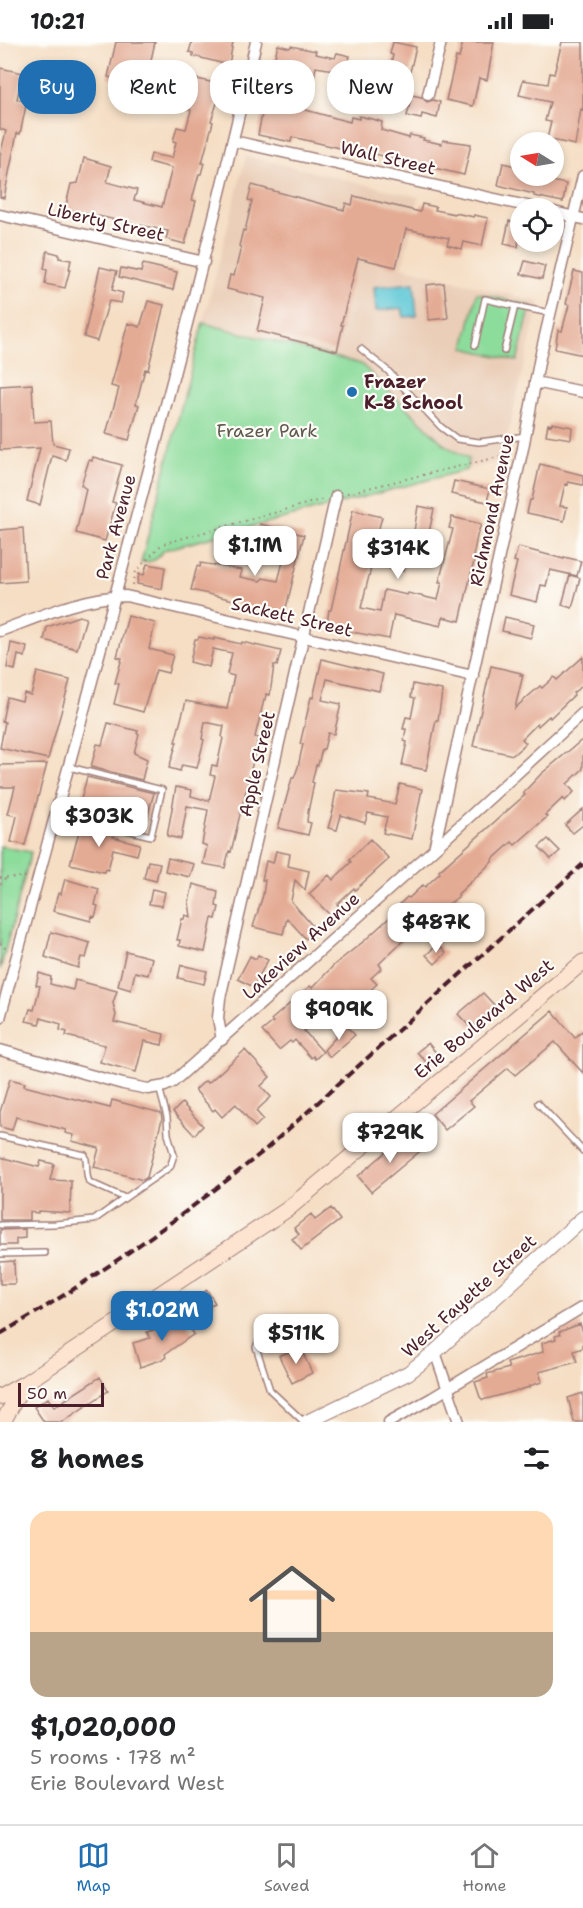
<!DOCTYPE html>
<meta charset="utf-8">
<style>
body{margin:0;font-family:"Shantell Sans",sans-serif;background:#f2f2f2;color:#202124;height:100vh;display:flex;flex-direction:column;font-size:22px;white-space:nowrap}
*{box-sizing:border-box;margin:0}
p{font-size:20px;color:#757577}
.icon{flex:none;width:33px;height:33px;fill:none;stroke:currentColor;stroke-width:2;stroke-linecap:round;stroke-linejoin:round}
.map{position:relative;height:1380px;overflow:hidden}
.drawer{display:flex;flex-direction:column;background:#fff;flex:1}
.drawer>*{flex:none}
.banner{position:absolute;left:18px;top:18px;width:548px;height:54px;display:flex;gap:12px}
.needle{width:39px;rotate:281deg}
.tools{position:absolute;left:510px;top:90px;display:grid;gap:12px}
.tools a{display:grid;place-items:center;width:54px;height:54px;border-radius:50%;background:#fff;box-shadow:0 3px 9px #0003;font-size:30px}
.scale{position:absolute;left:18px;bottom:15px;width:86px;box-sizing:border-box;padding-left:6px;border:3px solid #4a1f2b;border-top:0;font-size:16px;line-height:21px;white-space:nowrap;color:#4a1f2b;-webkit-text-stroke:4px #fdfcf7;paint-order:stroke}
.price{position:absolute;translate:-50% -51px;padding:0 14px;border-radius:12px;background:#fff;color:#222;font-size:20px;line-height:39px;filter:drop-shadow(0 2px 3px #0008)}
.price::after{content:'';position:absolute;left:50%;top:36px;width:18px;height:14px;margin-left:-9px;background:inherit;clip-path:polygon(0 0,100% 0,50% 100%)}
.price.selected{background:#1f6fb2;color:#fff}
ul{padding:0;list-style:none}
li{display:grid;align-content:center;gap:12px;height:318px;padding:0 30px}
li span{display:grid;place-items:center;height:186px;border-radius:18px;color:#555}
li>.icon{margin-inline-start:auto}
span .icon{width:108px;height:108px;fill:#fffc;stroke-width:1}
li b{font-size:26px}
h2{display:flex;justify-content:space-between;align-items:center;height:72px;padding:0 30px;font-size:26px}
.pill{padding:0 21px;border-radius:24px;background:#fff;box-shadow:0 3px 9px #0003;font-size:21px;line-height:54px}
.pill.selected{background:#1f6fb2;color:#fff}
.status{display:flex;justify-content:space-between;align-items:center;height:42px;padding:0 30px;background:#fff;direction:ltr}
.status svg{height:16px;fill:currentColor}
.tab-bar{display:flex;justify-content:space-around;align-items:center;height:84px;border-top:2px solid #e0e0e0;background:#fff;font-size:16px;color:#757577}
.tab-bar a{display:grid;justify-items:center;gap:3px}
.tab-bar .selected{color:#1f6fb2}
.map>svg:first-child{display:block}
</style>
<div class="status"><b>10:21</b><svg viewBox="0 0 49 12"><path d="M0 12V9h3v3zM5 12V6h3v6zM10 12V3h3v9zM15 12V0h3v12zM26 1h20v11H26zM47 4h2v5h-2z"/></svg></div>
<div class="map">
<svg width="583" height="1380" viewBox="0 0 583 1380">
<rect width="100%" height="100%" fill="#fdfcf7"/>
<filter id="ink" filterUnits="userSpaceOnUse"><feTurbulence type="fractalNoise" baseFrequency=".0167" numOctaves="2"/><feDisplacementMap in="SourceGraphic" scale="12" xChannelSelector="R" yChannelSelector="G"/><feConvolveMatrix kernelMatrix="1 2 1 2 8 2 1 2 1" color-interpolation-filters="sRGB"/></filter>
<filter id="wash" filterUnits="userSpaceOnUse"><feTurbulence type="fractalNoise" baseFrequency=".008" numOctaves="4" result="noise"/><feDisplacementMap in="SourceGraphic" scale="24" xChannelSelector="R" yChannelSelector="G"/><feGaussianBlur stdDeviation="1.35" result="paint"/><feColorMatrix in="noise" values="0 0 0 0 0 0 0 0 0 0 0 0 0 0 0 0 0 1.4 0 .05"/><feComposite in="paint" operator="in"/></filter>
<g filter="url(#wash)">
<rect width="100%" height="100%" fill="#f5dec4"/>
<!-- built -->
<path fill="#eaceb7" d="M246,114L419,155L402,225L539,260L502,418L222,491L164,508L155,518L141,521Z"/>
<!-- green -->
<path fill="#8cdc9b" stroke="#6b7e63" stroke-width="1.5" d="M477,251L531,264L517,319L464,306Z
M203,281L361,322L446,404L469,417L466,428L164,508L155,518L141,521Z
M0,804L31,810L0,928Z"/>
<!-- water -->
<path fill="#5cc7d6" stroke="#537380" stroke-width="1.5" d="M414,241L417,274L404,275L402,266L376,269L374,245Z"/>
<g id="blocks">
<!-- building -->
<path fill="#e4ab94" d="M116,0H155L145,45L131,42L130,49L119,47L121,38L108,35Z
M192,0H233L229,23L193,14V11L189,10Z
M393,0L416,5L409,34L411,35L408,47L387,42L393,13L390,12Z
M463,0H494L487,38L479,36L473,64L446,58L456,15L459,16Z
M562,0H583V68L581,67L575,103L547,97L551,80L545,79L550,60L519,53L523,38L548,42L550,31L554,32Z
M278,3L290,6L291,4L316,9L315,12L335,16L337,11L350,14L346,30L316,25L313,40L308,39L302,67L350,80L351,75L359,77V74L376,78L382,80L381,88L409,96L410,93L424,96L423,98L442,102L443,98L471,102L464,133L358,108L357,110L292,95L291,100L258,93L269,36Z
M0,26L23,31L17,57L27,59L20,92L17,91L4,156L0,155V114L6,89L0,87Z
M189,35L223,43L211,79L213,80L202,121H204L201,132H199L192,158L196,159L185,202L166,197L168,189L65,167L71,142L78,141L84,116L111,124L107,140L137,148L134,158L162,165L172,126L149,120L151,112L172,116L176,100L173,99L177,85L186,87L191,68L183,66Z
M412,53L421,55L427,60L433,58L440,60L437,76L422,72L421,77L407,74Z
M503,121L520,125V134H529L566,142L563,160L534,154V152L498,143Z
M252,143L344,168L346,161L352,163L354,154L420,170L422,162L436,165L435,168L455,172V171L474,175V173L488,176L482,204L464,200L462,207L447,203L449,196L406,187L396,225L358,216L341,283H343L337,309L257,289L265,256L227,247L230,233L234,234L241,205L239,204L243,188L245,189L252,159L248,158Z
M509,179L520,182L518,205L504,202Z
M47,209L59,212V216L71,218L69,227H70L65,246L45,242L47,228L44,227Z
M525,219L545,224L542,237L521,232Z
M143,222L177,230L173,248L119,235L121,226L141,230Z
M100,225L117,229L112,248L123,251L121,261L109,259L97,299L84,295Z
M574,229L583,231V313L555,307L558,288L562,289L569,263L566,262Z
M444,241L448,276L429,278L426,243Z
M148,259L164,263L148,328L145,327L136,362L139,363L129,398L106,392L119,346L111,344L128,281L140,285Z
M32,342L34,380L51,379L53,402L69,406L66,418L52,414L40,463L27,459L40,406L0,408V344Z
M552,381L572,385L571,397L546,393L548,382L551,383Z
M93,415L122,423L112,460L116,461L105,499L76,491L86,447L81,443L89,418L92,419Z
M540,422L583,433V443L568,440V443L565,442L560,464L567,465L564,479L527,471L530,458H532Z
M454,439L490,447L487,460L451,452Z
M418,464L434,467L427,500L413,496Z
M353,468L382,475L376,497L378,498L376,508L406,514L403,529L372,522L361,566L380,570L384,548L407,553L408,551L438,558L442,540H439L453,487L449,486L452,475L481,482L477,494L473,515H475L460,579L443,575L441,584L394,573L389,597L336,587L337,583L327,581L329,568H331Z
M260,482L304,493L284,574L237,563L238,559L191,548L197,524L200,525L201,521L242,528L240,535L260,539L263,536L278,539L284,516L273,514L276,501L273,500L274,498L257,494Z
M23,486L26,539L0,541V488Z
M218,493L251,496L249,508L216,504Z
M518,505L564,517V515L581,519L577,534L550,528L546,544L541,543L537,560L509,553L517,520L514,519Z
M147,522L165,525L162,547L137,542L139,532L144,533Z
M570,533L580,536L572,566L562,563Z
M79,574L86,576L77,607L44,598L47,585Z
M128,574L155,581L149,607L173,613L168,631L156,628L143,670L114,662L119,642L115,641L122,616L117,615Z
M505,575L534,582L531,596L502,589Z
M199,595L214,598V596L241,602L242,600L281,609L277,624L274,623L270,653L266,652L265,658H264L255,695L258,696L252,723L231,810L229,809L225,826L203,822L207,804L202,802L208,768L187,764L181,797L167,794L176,745L192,748L191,754L209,759L215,734L210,733L212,723L217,724L223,696L222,695L224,684L205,680L202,697L204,698L197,726L182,723L180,729L169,726L177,700H175L186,659L227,667L234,634L227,632L232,611L213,607L209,625L190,620L195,597H198Z
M11,601L27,605L25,615L18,613L15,628L7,626Z
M583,615V643L573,651L574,653L550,676L549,674L538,684L537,682L522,697L526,701L513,713L473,704L491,624L521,631L520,633H523L515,666L540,644L542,646L554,635L557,638Z
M322,617L383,632L379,649L327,637L322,658L341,662L334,692L328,691L324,707H322L318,723H316L312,740L314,741L308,770L307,780L311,781L308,793L278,786L292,736H294L298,725L303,702H300L304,685L311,655L313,656Z
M37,630L70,638L48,717L0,706L5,680L2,679L7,655L22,659L24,651L31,653Z
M413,642L442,648V650L438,678H436L426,728L402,723L407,700L404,699L406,687H403L406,675L411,676L415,656L411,655Z
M108,681L138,689L137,691L139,692L134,711L147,717L142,738L91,725L97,702L102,703Z
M583,697V727L567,742L574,750L565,759L563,756L545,773L547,775L515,803L512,800L492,818L493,819L458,852L459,854L425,881L428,883L413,897L411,894L409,896L407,895L391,910L379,922L382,926L371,936L377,942L354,963L343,952L304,989L323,1010L315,1017L313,1014L311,1016L295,998L292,1001L290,999L279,1008L262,989L273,980L271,978L310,944L312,946L335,922L364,899L401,865L400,862L407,855L409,856L423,843L425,845L440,831L439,829L525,753L523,751L541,732Z
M47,722L25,803L11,800L17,774L8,772L15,745H0V723Z
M87,735L154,751L145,782L119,775L117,781L83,772L85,766L79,765Z
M400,742L422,747L412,797L383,791L387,775L368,771L365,781L341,773L337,788L328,786L334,765H333L336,748L369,752L368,757L395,762Z
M583,767V783L573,791L565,783Z
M81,782L115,790L113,795L140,802L137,813L113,807L108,828L105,827L104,830L70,822Z
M370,797L389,817L355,848L354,846L337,862L339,863L330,873L309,852L329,833L333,838L351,820L349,818Z
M548,797L560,809L551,817L539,805Z
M276,809L290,812L288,824L309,829L305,848L295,838L291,859L316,888L306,897L287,876L283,892L253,885L263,853L265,838H262L266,819L273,821Z
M168,816L194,822L190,835L165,829Z
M148,819L160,821L156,839L144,836Z
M65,837L99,847L95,863L98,864L95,875L92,874L91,879L53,869L58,851L61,852Z
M193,842L218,849L216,864L219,865L216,877L212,876L205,910L179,904L180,898H177L182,877H184L185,873L191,875L189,860Z
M152,847L165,850L162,864L149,862Z
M51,890L90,901L86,916L81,915L78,926L45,915Z
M438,902L446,911L435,922L426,913Z
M126,909L152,916L148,933L135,930L131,948L118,944Z
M258,913L268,918L253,945L238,937L250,914L256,917Z
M181,923L207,929L204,942L178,936Z
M39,931L51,935L50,942L73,948L75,938L117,949L113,961L116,973L114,980L164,992L162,1003L144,999L136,1030L100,1020L105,1003L66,994L67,990L60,988L61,982L41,976L39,982L26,979L30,967L34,968L40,944L36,943Z
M483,951L496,965L471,986L458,972Z
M552,969L575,996L583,988V1031L555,1000L515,1033L508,1026L469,1059L474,1064L445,1088L432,1072Z
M346,984L355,993L330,1015L324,1008Z
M428,1001L437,1012L427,1021L417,1010Z
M245,1008L270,1035L261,1044L271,1055L256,1069L263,1077L255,1085L236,1062L222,1075L215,1067L213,1069L195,1048L205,1039L208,1041Z
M10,1037L25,1041L24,1044L110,1066L112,1058L161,1071L162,1077L147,1135L143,1138L94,1125L99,1106L72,1099L74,1093L65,1091L66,1088L16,1075L12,1088L0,1085V1070Z
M182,1061L203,1084L194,1093L173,1070Z
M415,1094L425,1105L371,1150L358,1134L391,1106L395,1111Z
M0,1115L39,1125L41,1119L54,1122L50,1138L71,1139L70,1171L38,1169V1171L30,1170V1178H0Z
M331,1166L340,1178L301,1208L292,1197L299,1192L294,1186L311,1172L315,1178Z
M25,1187V1196L16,1197V1203H0V1188Z
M14,1219L15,1242H0V1220Z
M207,1248L215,1261L187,1279L179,1266Z
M182,1274L194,1292L165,1312L166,1316L140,1325L133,1301L150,1296L147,1290L157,1287L158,1289Z
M580,1282L583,1290V1306L574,1309L577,1320L539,1330L542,1340L529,1344L530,1345L483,1358L480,1355L475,1340L488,1336L487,1332L509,1326L507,1321L543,1310L542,1301L556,1297L555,1294L560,1293L559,1290Z
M300,1305L312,1331L292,1341L279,1314Z
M100,1335L108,1349L62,1380H44L34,1365L48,1356L54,1365Z
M583,1351V1380H574L568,1356Z"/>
</g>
</g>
<g filter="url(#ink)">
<use href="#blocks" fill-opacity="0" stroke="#a07e78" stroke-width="1.5"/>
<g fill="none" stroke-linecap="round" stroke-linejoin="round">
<!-- service casing -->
<g stroke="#a07e78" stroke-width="8">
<path id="service" d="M475,303L485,257L515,264
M361,307L388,329L441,385L457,397L479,400L526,394
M504,309L515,264L550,271
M57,771L151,794L162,748L69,725
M538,1061L583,1109
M0,1094L85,1113C88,1122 85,1131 89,1140L125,1156L94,1178L55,1182L0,1183
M125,1156L170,1125L174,1113L168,1092L167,1075L159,1045
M0,1212L45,1211
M283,1284L260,1296L256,1305L270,1348L304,1380"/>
</g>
<!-- minor casing -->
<g stroke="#a07e78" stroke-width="13">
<path id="minor" d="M428,53L441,0
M233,99L536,166
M554,170L583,177
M0,173L204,220
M535,340L583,350
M0,589C41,574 82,555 126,554L473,634
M434,807L523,406L540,315L583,134
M0,976C88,651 180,328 256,0
M222,998L218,976L220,956L336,454
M0,1008L123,1042L148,1047L165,1044L173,1040L433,808L583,671
M435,1310L459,1380
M389,1380L432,1356L583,1265"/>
</g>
<!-- tertiary casing -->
<g stroke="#a07e78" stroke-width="16">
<path id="tertiary" d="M307,1380L408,1331L435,1310L583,1176"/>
</g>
<!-- secondary casing -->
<g stroke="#a07e78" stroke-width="17">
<path id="secondary" d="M0,1355L25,1341L288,1167L583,920
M3,1380L23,1343"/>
</g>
<!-- path -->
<path stroke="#a07e78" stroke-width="2" stroke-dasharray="1.5 4.5" stroke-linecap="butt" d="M347,451L511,412
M133,543L136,529L162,502L324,457
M0,836L27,835
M0,842L6,836
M0,901L7,908"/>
<!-- service -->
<use href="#service" stroke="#fff" stroke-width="5"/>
<!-- minor -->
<use href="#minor" stroke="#fff" stroke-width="10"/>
<!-- tertiary -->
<use href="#tertiary" stroke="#fff" stroke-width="14"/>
<!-- secondary -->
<use href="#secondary" stroke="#fde4d1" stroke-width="15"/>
<!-- rail -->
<path stroke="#4a1f2b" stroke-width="4" stroke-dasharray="9 4.5" stroke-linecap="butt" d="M0,1292C93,1238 181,1176 265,1108L583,822"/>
</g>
</g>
<!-- markers -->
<circle fill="#1f6fb2" stroke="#fdfcf7" stroke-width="2" cx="352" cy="350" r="6"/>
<g text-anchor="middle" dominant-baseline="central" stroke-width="4.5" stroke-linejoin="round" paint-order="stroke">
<!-- street labels -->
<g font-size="18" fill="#4a1f2b" stroke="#fdfcf7">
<text transform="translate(388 116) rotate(13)">Wall Street</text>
<text transform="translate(106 180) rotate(13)">Liberty Street</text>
<text transform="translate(492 468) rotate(-78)">Richmond Avenue</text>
<text transform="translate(116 485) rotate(-75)">Park Avenue</text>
<text transform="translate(292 575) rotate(13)">Sackett Street</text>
<text transform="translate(257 722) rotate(-77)">Apple Street</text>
<text transform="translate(301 904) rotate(-42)">Lakeview Avenue</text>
<text transform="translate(484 977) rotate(-40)">Erie Boulevard West</text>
<text transform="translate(469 1254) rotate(-42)">West Fayette Street</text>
</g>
<!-- poi labels -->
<g font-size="18" font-weight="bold" fill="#4a1f2b" stroke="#fdfcf7" text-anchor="start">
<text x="364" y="340">Frazer<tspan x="364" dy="21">K-8 School</tspan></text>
</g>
<!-- park labels -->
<g font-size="18" fill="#5e584d" stroke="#fdfcf7">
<text x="267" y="389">Frazer Park</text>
</g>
</g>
</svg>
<div class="tools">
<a><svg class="needle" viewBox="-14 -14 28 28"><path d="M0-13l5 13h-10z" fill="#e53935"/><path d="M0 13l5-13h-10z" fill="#757577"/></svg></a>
<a><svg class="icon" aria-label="locate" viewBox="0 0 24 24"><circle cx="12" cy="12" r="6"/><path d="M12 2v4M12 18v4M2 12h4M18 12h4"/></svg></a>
</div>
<div class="scale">50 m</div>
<b class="price" style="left:255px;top:535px">$1.1M</b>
<b class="price" style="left:398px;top:538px">$314K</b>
<b class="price" style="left:99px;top:806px">$303K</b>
<b class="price" style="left:436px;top:912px">$487K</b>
<b class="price" style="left:339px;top:999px">$909K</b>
<b class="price" style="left:390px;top:1122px">$729K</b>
<b class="price selected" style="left:162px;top:1300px">$1.02M</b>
<b class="price" style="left:296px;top:1323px">$511K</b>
<div class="banner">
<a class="pill selected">Buy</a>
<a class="pill">Rent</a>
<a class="pill">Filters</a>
<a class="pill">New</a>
</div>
</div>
<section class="drawer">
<h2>8 homes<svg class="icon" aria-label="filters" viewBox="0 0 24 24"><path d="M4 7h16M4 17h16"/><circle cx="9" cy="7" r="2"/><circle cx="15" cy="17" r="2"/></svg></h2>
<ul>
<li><span style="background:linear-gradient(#ffd9b3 65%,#b9a48a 0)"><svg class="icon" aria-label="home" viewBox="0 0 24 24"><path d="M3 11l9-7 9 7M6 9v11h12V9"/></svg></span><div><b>$1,020,000</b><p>5 rooms · 178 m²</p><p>Erie Boulevard West</p></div></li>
</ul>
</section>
<nav class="tab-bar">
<a class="selected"><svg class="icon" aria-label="map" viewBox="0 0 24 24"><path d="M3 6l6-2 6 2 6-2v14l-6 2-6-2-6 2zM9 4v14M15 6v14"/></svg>Map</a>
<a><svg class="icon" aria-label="saved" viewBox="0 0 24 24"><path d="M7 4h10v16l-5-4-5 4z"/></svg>Saved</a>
<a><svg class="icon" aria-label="home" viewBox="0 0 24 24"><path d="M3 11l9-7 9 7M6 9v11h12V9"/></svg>Home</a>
</nav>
